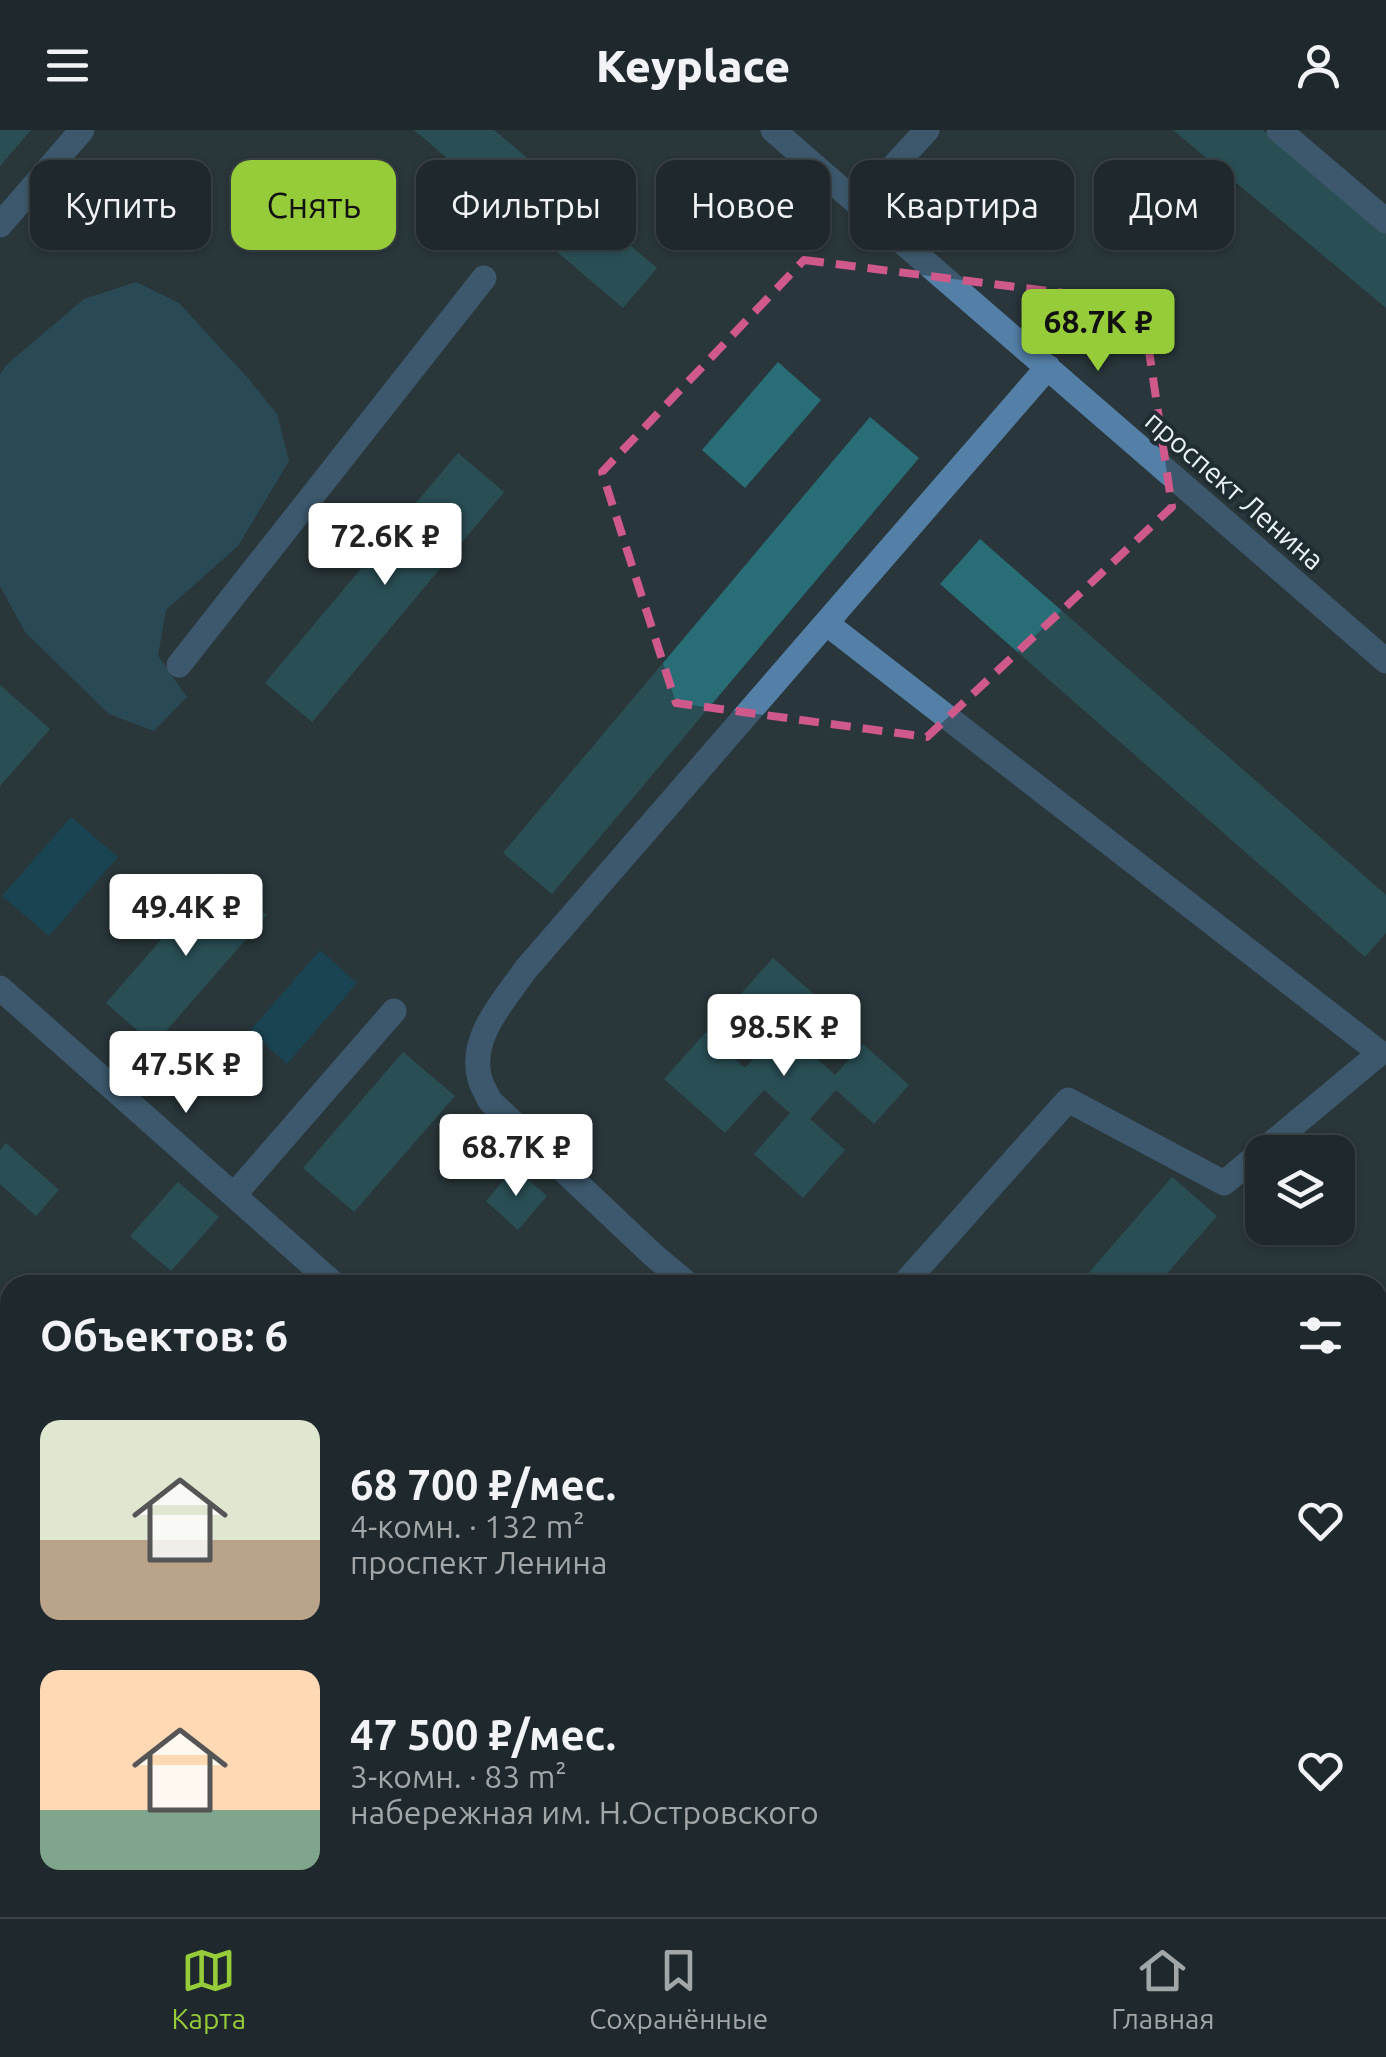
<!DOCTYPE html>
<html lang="ru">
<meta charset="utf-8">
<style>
body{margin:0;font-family:Ubuntu,sans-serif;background:#273034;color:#f1f3f6;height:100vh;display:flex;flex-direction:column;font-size:38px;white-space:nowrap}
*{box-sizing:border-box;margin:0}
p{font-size:32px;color:#a1a6a9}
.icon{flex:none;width:55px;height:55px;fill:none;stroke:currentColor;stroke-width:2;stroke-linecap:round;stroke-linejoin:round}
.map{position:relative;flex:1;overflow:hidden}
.sheet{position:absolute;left:0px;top:1145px;width:1388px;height:642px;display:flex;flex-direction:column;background:#1f282c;border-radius:30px 30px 0 0;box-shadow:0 2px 8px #0004,0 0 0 2px #3c4448}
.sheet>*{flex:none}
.banner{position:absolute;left:30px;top:30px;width:1328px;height:90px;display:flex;gap:20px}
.buttons{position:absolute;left:1245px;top:1005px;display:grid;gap:20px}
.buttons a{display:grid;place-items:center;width:110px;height:110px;border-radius:20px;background:#1f282c;box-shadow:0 2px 8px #0004,0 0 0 2px #3c4448;font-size:50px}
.price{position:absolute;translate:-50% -85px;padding:0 22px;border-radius:10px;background:#fff;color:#222;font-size:32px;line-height:65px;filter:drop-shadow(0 2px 5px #0008)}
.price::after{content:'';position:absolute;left:50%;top:60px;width:30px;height:22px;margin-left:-15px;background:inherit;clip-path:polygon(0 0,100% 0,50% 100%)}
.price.selected{background:#96cc39;color:#111}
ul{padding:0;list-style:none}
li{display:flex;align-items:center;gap:30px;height:250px;padding:0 40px}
li span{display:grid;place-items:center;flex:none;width:280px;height:200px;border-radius:20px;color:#555}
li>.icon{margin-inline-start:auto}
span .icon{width:120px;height:120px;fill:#fffc;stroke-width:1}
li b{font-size:42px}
h2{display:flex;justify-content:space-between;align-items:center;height:120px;padding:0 40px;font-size:42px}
.tag{padding:0 35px;border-radius:20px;background:#1f282c;box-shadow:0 2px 8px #0004,0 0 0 2px #3c4448;font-size:35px;line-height:90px}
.tag.selected{background:#96cc39;color:#111}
header{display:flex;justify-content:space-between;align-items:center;height:130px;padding:0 40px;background:#1f282c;font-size:45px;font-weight:800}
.dock{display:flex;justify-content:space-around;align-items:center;height:140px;border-top:2px solid #3c4448;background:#1f282c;font-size:28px;color:#a1a6a9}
.dock a{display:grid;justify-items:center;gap:5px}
.dock .selected{color:#96cc39}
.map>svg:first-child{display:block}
</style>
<header><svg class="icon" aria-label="menu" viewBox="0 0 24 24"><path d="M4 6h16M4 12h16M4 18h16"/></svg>Keyplace<svg class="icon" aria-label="person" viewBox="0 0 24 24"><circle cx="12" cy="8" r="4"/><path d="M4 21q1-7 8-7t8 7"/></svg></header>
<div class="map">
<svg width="1386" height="1787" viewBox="0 0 1386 1787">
<rect width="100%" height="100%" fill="#29363b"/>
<!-- green -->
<path fill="#07556e" d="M71,687L118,727L49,806L2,766Z
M320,820L357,853L287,934L250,901Z"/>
<!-- forest -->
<path fill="#286177" d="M136,152L179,173L246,246L277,284L289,331L238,416L166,480L158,526L187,567L154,601L109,584L25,502L0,456V245L5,236L84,169Z"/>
<!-- building -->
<path fill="#296e77" d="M0,0H31L0,36Z
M414,0H494L657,138L623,178Z
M1173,0H1263L1386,103V178Z
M778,232L821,270L745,358L702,320Z
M870,287L919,328L552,764L503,723Z
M458,323L504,362L312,592L265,553Z
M980,409L1386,765V803L1365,827L940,454Z
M0,555L50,599L0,656Z
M219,743L267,785L154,915L106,873Z
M773,828L824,873L794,908L835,945L863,914L909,955L874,994L836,960L810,989L845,1020L803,1068L754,1024L790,983L764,960L725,1003L664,949L706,902L745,938L770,911L730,876Z
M403,922L455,966L354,1082L303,1038Z
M6,1013L59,1060L36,1086L0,1054V1020Z
M514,1038L547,1066L518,1100L486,1071Z
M1172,1047L1217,1086L1157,1155H1078Z
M178,1052L219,1087L171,1141L130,1106Z
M1386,1337V1447L1378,1457V1347Z
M10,1707V1778H88L98,1787H0V1719Z
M530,1778H607L599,1787H521Z
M920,1778H945L956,1787H912Z"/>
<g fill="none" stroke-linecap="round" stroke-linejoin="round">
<!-- path -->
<path stroke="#7e898e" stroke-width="5" stroke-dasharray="5 5" stroke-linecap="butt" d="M0,1364L10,1372"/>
<!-- minor -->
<path stroke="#5480a8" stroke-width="25" d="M773,0L1386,531
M1279,0L1386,91
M859,74L927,0
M0,95L82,0
M826,493L1380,923L1224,1053L1068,970L903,1155
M179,535L484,148
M0,858L335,1155
M234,1065L394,881
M689,1155L652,1124L490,971C487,964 482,957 480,949C468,908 504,871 526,839L1048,237
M1378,1292L1386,1282
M1004,1778L1015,1787
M240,1787L248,1778
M438,1787L448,1778
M886,1787L894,1778"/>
</g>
<!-- marked area -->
<path d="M0 0H1386V1787H0ZM804,130L1142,173L1172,377L927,607L676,573L602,342Z" fill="#29363b" fill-opacity=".55" fill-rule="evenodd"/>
<path fill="none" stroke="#ce598a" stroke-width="8" stroke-dasharray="20 12" stroke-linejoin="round" d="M804,130L1142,173L1172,377L927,607L676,573L602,342Z"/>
<g text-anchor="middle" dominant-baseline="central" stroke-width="8" stroke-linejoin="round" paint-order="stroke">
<!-- street labels -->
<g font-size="28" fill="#eaf2f6" stroke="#1f2c31">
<text transform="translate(1235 360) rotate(41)">проспект Ленина</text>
</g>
</g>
</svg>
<div class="buttons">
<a><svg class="icon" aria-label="layers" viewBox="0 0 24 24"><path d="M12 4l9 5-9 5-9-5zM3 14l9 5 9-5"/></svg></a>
</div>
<b class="price selected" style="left:1098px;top:244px">68.7K ₽</b>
<b class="price" style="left:385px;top:458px">72.6K ₽</b>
<b class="price" style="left:186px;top:829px">49.4K ₽</b>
<b class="price" style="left:784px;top:949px">98.5K ₽</b>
<b class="price" style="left:186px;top:986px">47.5K ₽</b>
<b class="price" style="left:516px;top:1069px">68.7K ₽</b>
<div class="banner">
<a class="tag">Купить</a>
<a class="tag selected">Снять</a>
<a class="tag">Фильтры</a>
<a class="tag">Новое</a>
<a class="tag">Квартира</a>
<a class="tag">Дом</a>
</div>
<section class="sheet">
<h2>Объектов: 6<svg class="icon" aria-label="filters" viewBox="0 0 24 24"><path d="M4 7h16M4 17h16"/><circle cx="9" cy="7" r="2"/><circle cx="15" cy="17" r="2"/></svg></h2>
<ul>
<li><span style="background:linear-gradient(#dfe7d0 60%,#b9a48a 0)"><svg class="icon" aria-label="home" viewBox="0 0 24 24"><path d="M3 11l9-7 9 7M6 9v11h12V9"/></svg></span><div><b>68 700 ₽/мес.</b><p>4-комн. · 132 m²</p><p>проспект Ленина</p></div><svg class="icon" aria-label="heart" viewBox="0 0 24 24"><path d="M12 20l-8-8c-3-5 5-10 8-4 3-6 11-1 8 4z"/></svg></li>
<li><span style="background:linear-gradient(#ffd9b3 70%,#7fa58c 0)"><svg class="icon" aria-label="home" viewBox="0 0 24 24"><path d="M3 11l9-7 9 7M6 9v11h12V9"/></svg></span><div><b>47 500 ₽/мес.</b><p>3-комн. · 83 m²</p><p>набережная им. Н.Островского</p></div><svg class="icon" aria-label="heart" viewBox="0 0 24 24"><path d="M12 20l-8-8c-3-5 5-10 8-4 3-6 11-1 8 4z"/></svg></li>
</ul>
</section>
</div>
<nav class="dock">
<a class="selected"><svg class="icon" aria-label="map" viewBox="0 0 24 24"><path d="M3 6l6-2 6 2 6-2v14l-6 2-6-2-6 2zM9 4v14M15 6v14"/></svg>Карта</a>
<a><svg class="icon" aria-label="saved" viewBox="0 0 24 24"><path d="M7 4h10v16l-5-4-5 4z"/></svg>Сохранённые</a>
<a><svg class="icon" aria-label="home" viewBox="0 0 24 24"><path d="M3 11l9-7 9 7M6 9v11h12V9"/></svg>Главная</a>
</nav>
